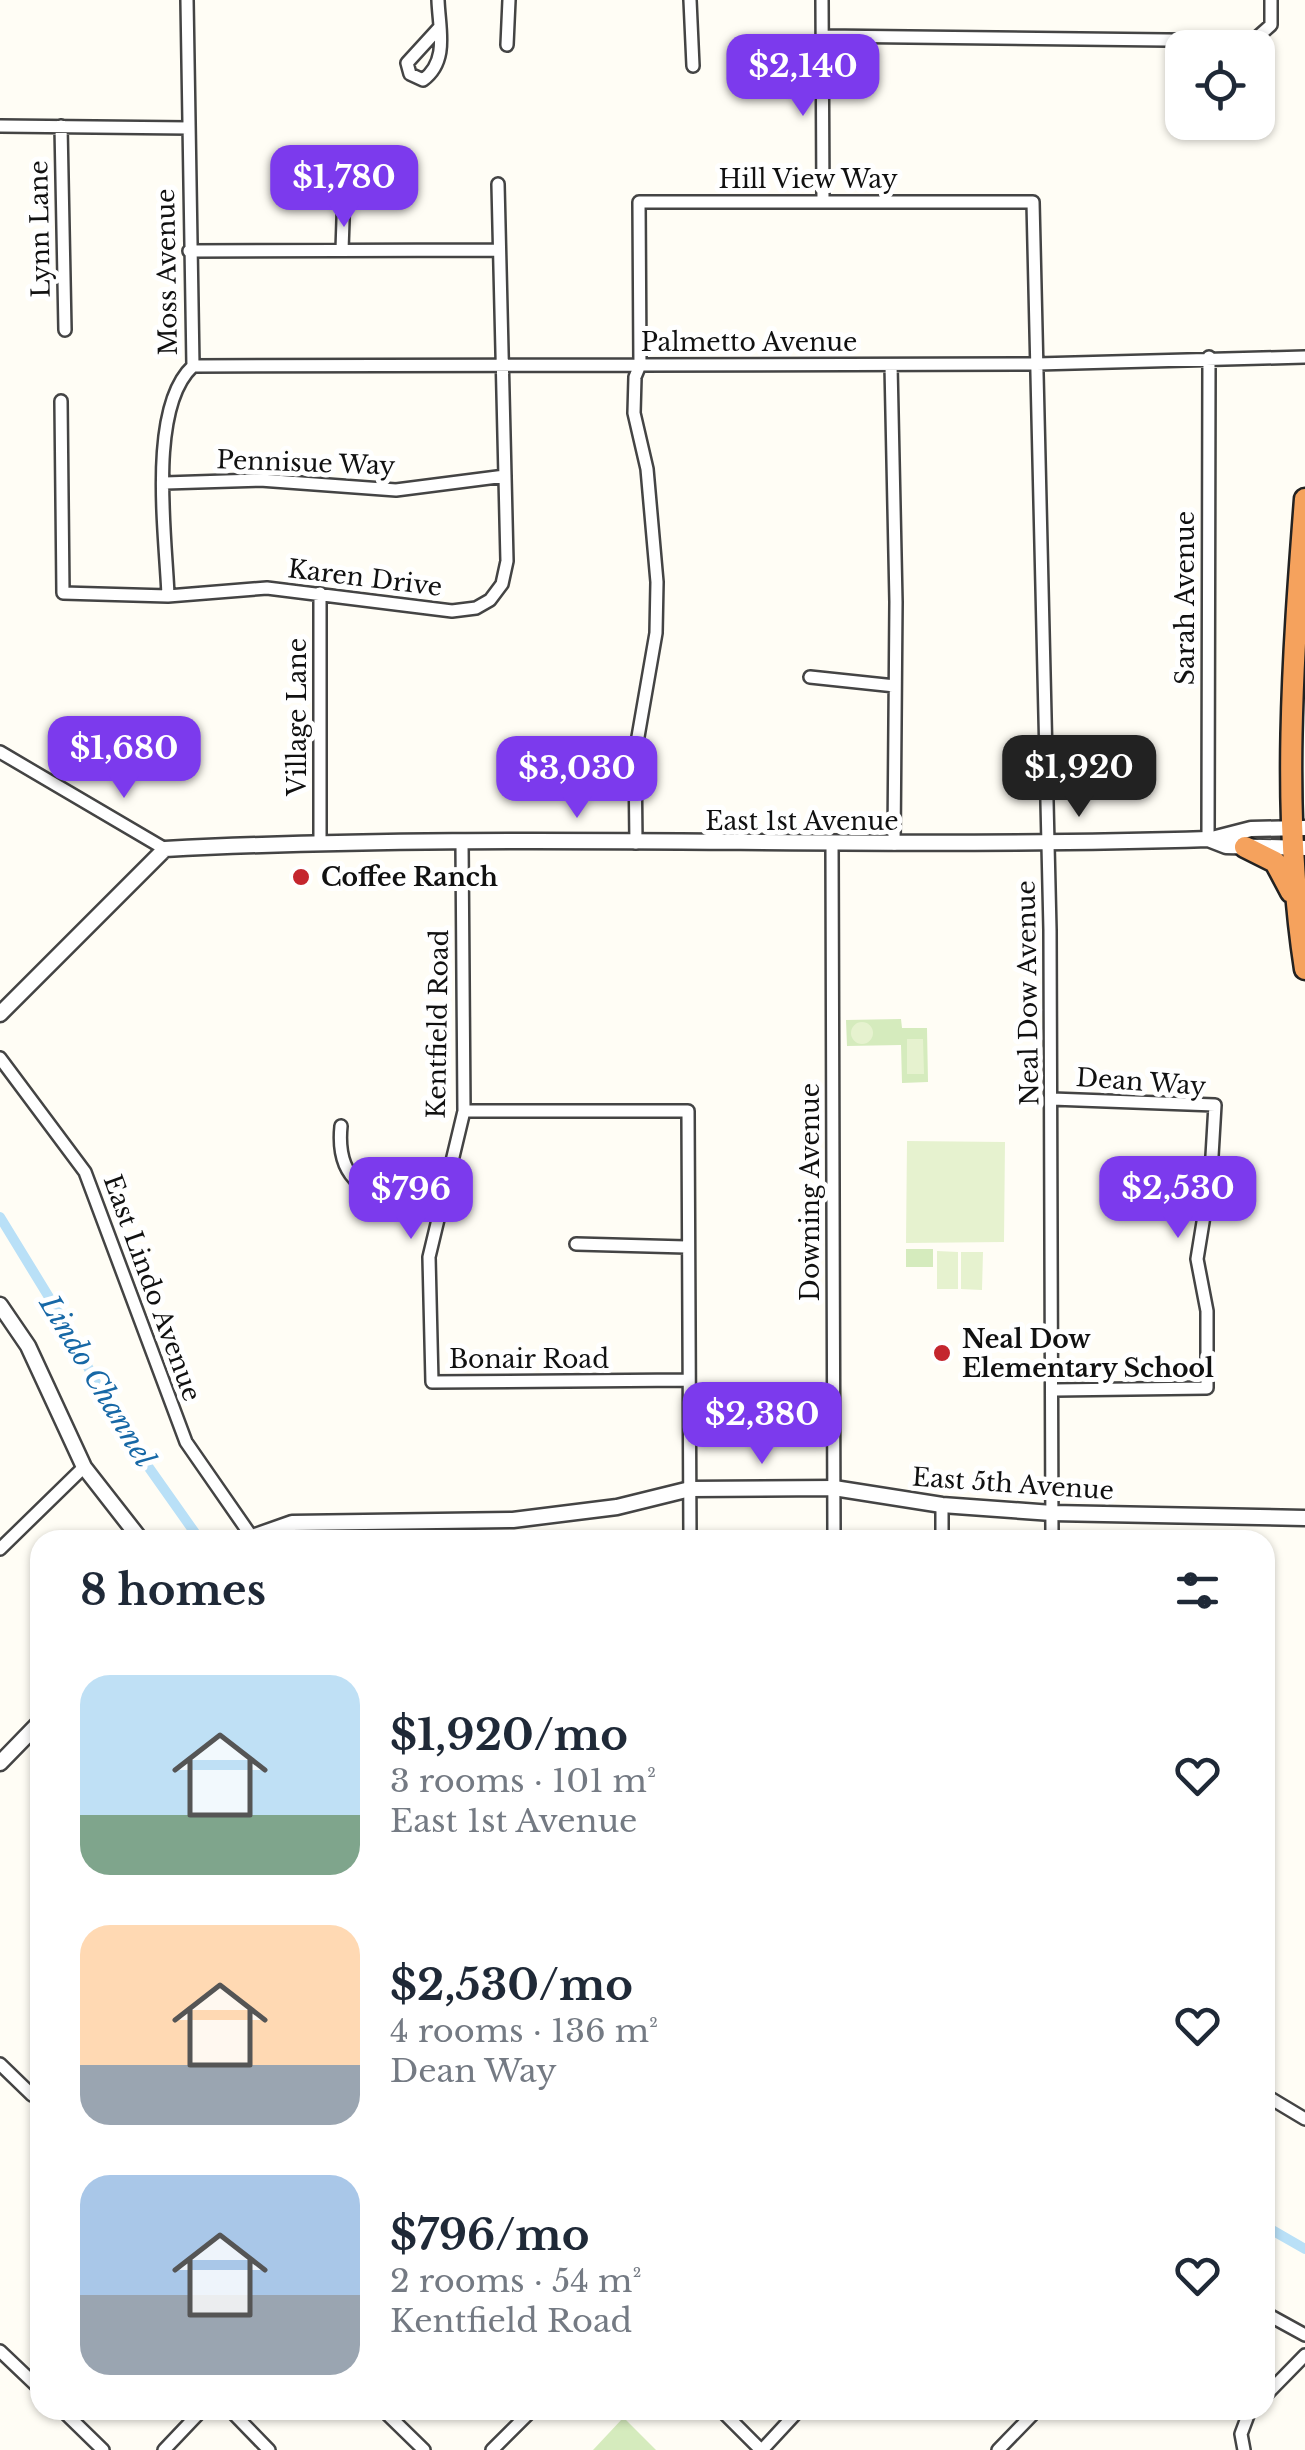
<!DOCTYPE html>
<meta charset="utf-8">
<style>
body{margin:0;font-family:"Libre Baskerville",serif;background:#f6f6f7;color:#1f2937;height:100vh;display:flex;flex-direction:column;font-size:38px;white-space:nowrap}
*{box-sizing:border-box;margin:0}
p{font-size:32px;color:#747a83}
.icon{flex:none;width:55px;height:55px;fill:none;stroke:currentColor;stroke-width:2;stroke-linecap:round;stroke-linejoin:round}
.map{position:relative;flex:1;overflow:hidden}
.panel{position:absolute;left:30px;top:1530px;width:1245px;height:890px;display:flex;flex-direction:column;background:#fff;border-radius:30px;box-shadow:0 2px 8px #0004}
.panel>*{flex:none}
.tools{position:absolute;left:1165px;top:30px;display:grid;gap:20px}
.tools a{display:grid;place-items:center;width:110px;height:110px;border-radius:20px;background:#fff;box-shadow:0 2px 8px #0004;font-size:50px}
.price{position:absolute;translate:-50% -85px;padding:0 22px;border-radius:20px;background:#7c3aed;color:#fff;font-size:32px;line-height:65px;filter:drop-shadow(0 2px 5px #0008)}
.price::after{content:'';position:absolute;left:50%;top:60px;width:30px;height:22px;margin-left:-15px;background:inherit;clip-path:polygon(0 0,100% 0,50% 100%)}
.price.active{background:#222;color:#fff}
ul{padding:0;list-style:none}
li{display:flex;align-items:center;gap:30px;height:250px;padding:0 50px}
li span{display:grid;place-items:center;flex:none;width:280px;height:200px;border-radius:30px;color:#555}
li>.icon{margin-inline-start:auto}
span .icon{width:120px;height:120px;fill:#fffc;stroke-width:1}
li b{font-size:42px}
h2{display:flex;justify-content:space-between;align-items:center;height:120px;padding:0 50px;font-size:42px}
.map>svg:first-child{display:block}
</style>
<div class="map">
<svg width="1305" height="2450" viewBox="0 0 1305 2450">
<rect width="100%" height="100%" fill="#fffdf5"/>
<!-- green -->
<path fill="#d5ebbd" d="M901,1019L902,1028H927L928,1082L902,1083L901,1045L847,1046L846,1020Z
M906,1249H933V1267H906Z
M623,2418H624L656,2450H593Z"/>
<!-- pitch -->
<path fill="#e6f2cf" d="M851 1033a11 11 0 1 1 22 0a11 11 0 1 1-22 0Z
M907,1039H923L924,1074H907Z
M907,1141L1005,1142L1004,1242L906,1243Z
M937,1251L958,1252V1289H937Z
M961,1252H983L982,1290L961,1289Z"/>
<g fill="none" stroke-linecap="round" stroke-linejoin="round">
<!-- canal -->
<path stroke="#b9e0f7" stroke-width="10" d="M0,1217L66,1325L116,1421L200,1540
M1265,2226L1305,2249"/>
<!-- minor casing -->
<g stroke="#444" stroke-width="16">
<path id="minor" d="M438,0C439,29 449,61 423,80L410,74L407,63L439,28
M690,0L693,66
M822,0L823,201
M823,36L1253,41L1271,25V0
M507,45L509,0
M0,126L189,128
M61,126L65,330
M342,250L344,190
M189,251L499,250
M891,365L896,602L894,844
M193,366L1037,364L1305,357
M61,401L63,593L168,596L267,588L452,611L476,608L490,600L502,584L507,561L498,184
M165,483L260,480L396,490L505,476
M168,596C166,537 147,408 193,366L187,0
M810,677L895,686
M0,752L165,849
M1208,839L1209,357
M320,841V593
M462,843L464,1111L429,1257L432,1382L687,1380
M636,843L635,754L656,633L657,582L647,469L634,413L635,377L640,365L639,202H1033L1050,930L1052,1540
M832,843L834,1540
M0,1058L85,1172L186,1442L254,1540
M1052,1099L1215,1105L1211,1173L1197,1259L1207,1311V1388L1055,1390
M464,1111H688L690,1540
M341,1126C334,1195 384,1195 437,1211
M576,1244L686,1247
M942,1505V1540
M0,1549L84,1467
M0,2064L32,2095
M1265,2095L1305,2119
M1265,2313L1305,2335
M0,2351L40,2389
M1265,2396L1305,2355
M62,2410L103,2450
M230,2410L269,2450
M383,2410L424,2450
M721,2410L761,2450
M164,2450L202,2410
M492,2450L532,2410
M762,2450L799,2410
M998,2450L1037,2410
M1244,2450L1241,2434L1250,2410"/>
</g>
<!-- tertiary casing -->
<g stroke="#444" stroke-width="19">
<path id="tertiary" d="M1212,839L1251,829L1305,828
M0,1014L165,849C512,831 860,850 1208,839L1226,846L1305,848
M0,1305L28,1346L84,1467L141,1540
M244,1540L292,1523L513,1520L617,1507L690,1489L834,1488L942,1505L1052,1513L1305,1518
M0,1763L40,1722"/>
</g>
<!-- motorway casing -->
<g stroke="#222" stroke-width="25">
<path id="motorway" d="M1305,499C1293,655 1281,814 1305,969
M1245,847L1275,862L1291,892"/>
</g>
<!-- minor -->
<use href="#minor" stroke="#fff" stroke-width="11"/>
<!-- tertiary -->
<use href="#tertiary" stroke="#fff" stroke-width="14"/>
<!-- motorway -->
<use href="#motorway" stroke="#f5a25d" stroke-width="20"/>
</g>
<!-- markers -->
<g fill="#c4262e" stroke="#fff" stroke-width="4">
<circle cx="301" cy="877" r="10"/>
<circle cx="942" cy="1353" r="10"/>
</g>
<g text-anchor="middle" dominant-baseline="central" stroke-width="10" stroke-linejoin="round" paint-order="stroke">
<!-- street labels -->
<g font-size="25" fill="#111" stroke="#fff">
<text x="808" y="179">Hill View Way</text>
<text transform="translate(40 229) rotate(-91)">Lynn Lane</text>
<text transform="translate(167 272) rotate(-91)">Moss Avenue</text>
<text x="749" y="342">Palmetto Avenue</text>
<text transform="translate(306 463) rotate(2)">Pennisue Way</text>
<text transform="translate(365 578) rotate(7)">Karen Drive</text>
<text transform="translate(1185 598) rotate(-90)">Sarah Avenue</text>
<text transform="translate(297 717) rotate(-90)">Village Lane</text>
<text x="802" y="821">East 1st Avenue</text>
<text transform="translate(1028 993) rotate(-91)">Neal Dow Avenue</text>
<text transform="translate(438 1024) rotate(-89)">Kentfield Road</text>
<text transform="translate(1141 1082) rotate(4)">Dean Way</text>
<text transform="translate(810 1192) rotate(-90)">Downing Avenue</text>
<text transform="translate(152 1288) rotate(70)">East Lindo Avenue</text>
<text x="529" y="1359">Bonair Road</text>
<text transform="translate(1013 1484) rotate(4)">East 5th Avenue</text>
</g>
<!-- poi labels -->
<g font-size="25" font-weight="bold" fill="#111" stroke="#fff" text-anchor="start">
<text x="321" y="877">Coffee Ranch</text>
<text x="962" y="1339">Neal Dow<tspan x="962" dy="29">Elementary School</tspan></text>
</g>
<!-- water labels -->
<g font-size="28" font-style="italic" fill="#1768a6" stroke="#fff">
<text transform="translate(97 1381) rotate(59)">Lindo Channel</text>
</g>
</g>
</svg>
<div class="tools">
<a><svg class="icon" aria-label="locate" viewBox="0 0 24 24"><circle cx="12" cy="12" r="6"/><path d="M12 2v4M12 18v4M2 12h4M18 12h4"/></svg></a>
</div>
<b class="price" style="left:803px;top:119px">$2,140</b>
<b class="price" style="left:344px;top:230px">$1,780</b>
<b class="price" style="left:124px;top:801px">$1,680</b>
<b class="price active" style="left:1079px;top:820px">$1,920</b>
<b class="price" style="left:577px;top:821px">$3,030</b>
<b class="price" style="left:1178px;top:1241px">$2,530</b>
<b class="price" style="left:411px;top:1242px">$796</b>
<b class="price" style="left:762px;top:1467px">$2,380</b>
<section class="panel">
<h2>8 homes<svg class="icon" aria-label="filters" viewBox="0 0 24 24"><path d="M4 7h16M4 17h16"/><circle cx="9" cy="7" r="2"/><circle cx="15" cy="17" r="2"/></svg></h2>
<ul>
<li><span style="background:linear-gradient(#bfe0f5 70%,#7fa58c 0)"><svg class="icon" aria-label="home" viewBox="0 0 24 24"><path d="M3 11l9-7 9 7M6 9v11h12V9"/></svg></span><div><b>$1,920/mo</b><p>3 rooms · 101 m²</p><p>East 1st Avenue</p></div><svg class="icon" aria-label="heart" viewBox="0 0 24 24"><path d="M12 20l-8-8c-3-5 5-10 8-4 3-6 11-1 8 4z"/></svg></li>
<li><span style="background:linear-gradient(#ffd9b3 70%,#9aa5b1 0)"><svg class="icon" aria-label="home" viewBox="0 0 24 24"><path d="M3 11l9-7 9 7M6 9v11h12V9"/></svg></span><div><b>$2,530/mo</b><p>4 rooms · 136 m²</p><p>Dean Way</p></div><svg class="icon" aria-label="heart" viewBox="0 0 24 24"><path d="M12 20l-8-8c-3-5 5-10 8-4 3-6 11-1 8 4z"/></svg></li>
<li><span style="background:linear-gradient(#a9c7e8 60%,#9aa5b1 0)"><svg class="icon" aria-label="home" viewBox="0 0 24 24"><path d="M3 11l9-7 9 7M6 9v11h12V9"/></svg></span><div><b>$796/mo</b><p>2 rooms · 54 m²</p><p>Kentfield Road</p></div><svg class="icon" aria-label="heart" viewBox="0 0 24 24"><path d="M12 20l-8-8c-3-5 5-10 8-4 3-6 11-1 8 4z"/></svg></li>
</ul>
</section>
</div>
